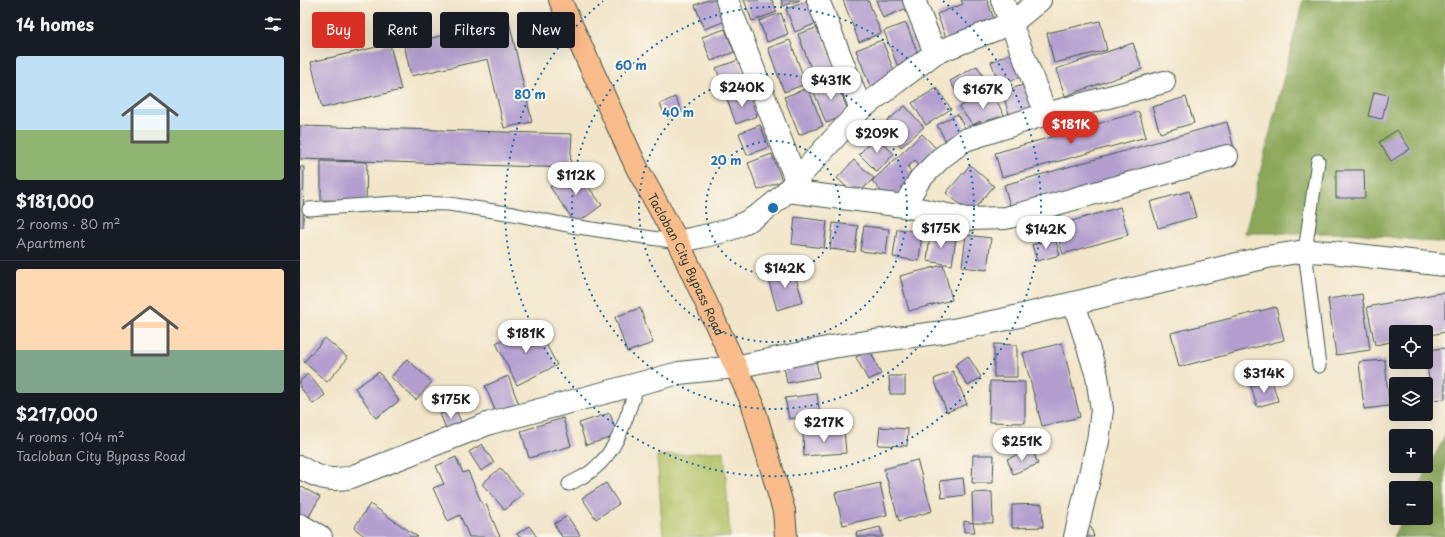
<!DOCTYPE html>
<meta charset="utf-8">
<style>
body{margin:0;font-family:"Playpen Sans",sans-serif;background:#242831;color:#f1f3f6;height:100vh;display:flex;flex-direction:column;font-size:15px;white-space:nowrap}
*{box-sizing:border-box;margin:0}
p{font-size:13px;color:#9ea1a6}
.icon{flex:none;width:22px;height:22px;fill:none;stroke:currentColor;stroke-width:2;stroke-linecap:round;stroke-linejoin:round}
.map{position:relative;flex:1;overflow:hidden}
.sheet{display:flex;flex-direction:column;background:#171b24;width:300px}
.sheet>*{flex:none}
.top-card{position:absolute;left:12px;top:12px;width:380px;height:36px;display:flex;gap:8px}
.buttons{position:absolute;left:1089px;top:325px;display:grid;gap:8px}
.buttons a{display:grid;place-items:center;width:44px;height:44px;border-radius:4px;background:#171b24;box-shadow:0 4px 16px #0002;font-size:20px}
.price{position:absolute;translate:-50% -34px;padding:0 9px;border-radius:14px;background:#fff;color:#222;font-size:13px;line-height:26px;filter:drop-shadow(0 1px 2px #0008)}
.price::after{content:'';position:absolute;left:50%;top:24px;width:12px;height:9px;margin-left:-6px;background:inherit;clip-path:polygon(0 0,100% 0,50% 100%)}
.price.active{background:#d93025;color:#fff}
ul{padding:0;list-style:none}
li{display:grid;align-content:center;gap:8px;height:212px;padding:0 16px}
li+li{border-top:1px solid #363941}
li span{display:grid;place-items:center;height:124px;border-radius:4px;color:#555}
li>.icon{margin-inline-start:auto}
span .icon{width:72px;height:72px;fill:#fffc;stroke-width:1}
li b{font-size:17px}
h2{display:flex;justify-content:space-between;align-items:center;height:48px;padding:0 16px;font-size:17px}
.chip{padding:0 14px;border-radius:4px;background:#171b24;box-shadow:0 4px 16px #0002;font-size:14px;line-height:36px}
.chip.active{background:#d93025;color:#fff}
main{display:flex;flex:1;min-height:0}
.map>svg:first-child{display:block}
</style>
<main>
<section class="sheet">
<h2>14 homes<svg class="icon" aria-label="filters" viewBox="0 0 24 24"><path d="M4 7h16M4 17h16"/><circle cx="9" cy="7" r="2"/><circle cx="15" cy="17" r="2"/></svg></h2>
<ul>
<li><span style="background:linear-gradient(#bfe0f5 60%,#8fb573 0)"><svg class="icon" aria-label="home" viewBox="0 0 24 24"><path d="M3 11l9-7 9 7M6 9v11h12V9"/></svg></span><div><b>$181,000</b><p>2 rooms · 80 m²</p><p>Apartment</p></div></li>
<li><span style="background:linear-gradient(#ffd9b3 65%,#7fa58c 0)"><svg class="icon" aria-label="home" viewBox="0 0 24 24"><path d="M3 11l9-7 9 7M6 9v11h12V9"/></svg></span><div><b>$217,000</b><p>4 rooms · 104 m²</p><p>Tacloban City Bypass Road</p></div></li>
</ul>
</section>
<div class="map">
<svg width="1145" height="537" viewBox="0 0 1145 537">
<rect width="100%" height="100%" fill="#fbf7ec"/>
<filter id="ink" filterUnits="userSpaceOnUse"><feTurbulence type="fractalNoise" baseFrequency=".025" numOctaves="2"/><feDisplacementMap in="SourceGraphic" scale="8" xChannelSelector="R" yChannelSelector="G"/><feConvolveMatrix kernelMatrix="1 2 1 2 8 2 1 2 1" color-interpolation-filters="sRGB"/></filter>
<filter id="wash" filterUnits="userSpaceOnUse"><feTurbulence type="fractalNoise" baseFrequency=".012" numOctaves="4" result="noise"/><feDisplacementMap in="SourceGraphic" scale="16" xChannelSelector="R" yChannelSelector="G"/><feGaussianBlur stdDeviation="0.9" result="paint"/><feColorMatrix in="noise" values="0 0 0 0 0 0 0 0 0 0 0 0 0 0 0 0 0 1.4 0 .05"/><feComposite in="paint" operator="in"/></filter>
<g filter="url(#wash)">
<rect width="100%" height="100%" fill="#f2e5c9"/>
<!-- green -->
<path fill="#b1c164" stroke="#687f4c" d="M424,451L430,537H363L357,456Z"/>
<!-- forest -->
<path fill="#8ca75a" stroke="#567247" d="M1003,0H1145V243L1054,233H945Z
M1145,436V537H1093L1103,518H1126V488H1118Z"/>
<g id="blocks">
<!-- building -->
<path fill="#b39ecf" d="M408,0H418L426,21L404,29L395,5Z
M444,0H472L477,12L452,21Z
M481,0H500L483,6Z
M543,0H568L581,33L559,42Z
M576,0H604L607,8L583,18Z
M661,0H687L696,25L648,43L637,14L663,4Z
M508,1L517,23L495,32L486,9Z
M481,13L488,34L467,42L459,21Z
M209,21L232,122L204,128L188,59L111,76L104,44Z
M800,21L807,50L754,63L747,33Z
M606,23L619,57L597,65L584,31Z
M519,27L535,69L514,77L498,34Z
M425,29L434,52L411,61L402,37Z
M490,40L506,84L484,92L468,48Z
M582,40L596,76L570,86L556,50Z
M833,43L842,69L765,96L756,69Z
M90,44L101,90L22,108L11,62Z
M712,53L722,76L700,86L691,62Z
M438,60L448,85L426,93L416,68Z
M677,66L689,87L662,102L650,81Z
M536,79L549,114L526,123L512,87Z
M726,84L734,109L710,117L702,92Z
M508,88L523,126L499,135L484,97Z
M637,88L651,109L626,125L612,103Z
M691,90L705,117L684,129L680,121L673,125L659,107Z
M448,91L457,116L436,124L427,99Z
M1074,92L1088,95L1082,119L1068,116Z
M375,97L382,112L367,119L360,104Z
M886,97L894,123L860,133L852,107Z
M605,106L624,127L601,147L582,125Z
M839,112L846,137L702,177L695,153Z
M657,114L669,135L648,145L637,125Z
M927,122L935,152L713,216L704,185Z
M460,125L469,147L447,155L439,133Z
M0,126L272,134L270,168L0,159Z
M1097,130L1110,149L1091,161L1079,142Z
M622,134L639,151L622,167L615,160L608,167L614,178L590,201L572,181Z
M576,137L594,154L577,172L559,154Z
M472,154L482,181L458,190L448,163Z
M554,160L574,178L556,196L537,178Z
M21,161L67,162L66,201L21,200Z
M670,165L694,186L671,213L646,193Z
M0,167H4L3,227H0Z
M275,169L302,205L276,224L250,187Z
M1036,170H1064L1065,198H1036Z
M889,191L896,217L858,228L850,202Z
M820,207L828,235L763,254L755,226Z
M495,217L527,221L524,248L492,244Z
M533,223L558,226L555,252L530,249Z
M564,226L589,229L586,254L560,251Z
M597,229L622,232L619,261L593,257Z
M630,234L656,237L652,265L627,261Z
M666,235L691,238L687,270L662,267Z
M755,238L760,255L737,261L732,245Z
M643,265L652,300L609,311L600,276Z
M493,268L503,302L477,310L467,275Z
M1145,292V332L1126,336V332H1096V341L1075,345L1067,307Z
M1062,294L1070,350L1036,355L1028,299Z
M976,307L984,340L879,367L871,333Z
M340,308L353,343L327,352L315,317Z
M235,323L257,365L217,385L196,343Z
M25,338L48,358L27,382L4,362Z
M762,343L780,417L742,426L723,353Z
M694,344L717,345V377H694Z
M1145,348V399L1131,400L1126,350Z
M570,350L581,374L568,380L556,357Z
M668,356L681,377L668,386L655,365Z
M107,359L132,382L116,400L91,377Z
M516,360L519,377L487,383L484,366Z
M1085,360L1089,406L1064,409L1059,362Z
M653,371L667,404L647,412L634,379Z
M79,372L99,401L76,418L55,388Z
M8,374L25,395L13,404L0,387V381Z
M208,376L220,407L197,415L185,386Z
M589,376H605V394H590Z
M690,381L725,382V423L689,422Z
M972,381L978,401L957,407L951,386Z
M517,394L520,415L489,419L485,398Z
M155,408L163,426L148,433L140,414Z
M310,413L317,436L286,445L279,423Z
M263,418L271,446L229,458L221,431Z
M580,427L608,429L607,446L578,445Z
M544,430L546,453L504,456L503,434Z
M182,444L194,463L181,471L169,452Z
M732,449L738,464L713,474L707,459Z
M673,455H694L693,483H672Z
M156,457L163,473L168,471L183,506L186,504L200,537H169L160,515L148,521L133,488L144,484L136,466Z
M617,460L632,511L599,521L584,469Z
M200,468L223,494L205,510L182,484Z
M663,478L665,495L642,498L640,481Z
M306,483L319,504L296,519L282,498Z
M580,483L587,515L543,525L535,493Z
M0,486L20,497L7,520L0,516Z
M692,492L693,523H673L675,532H664V521L673,523L672,493Z
M70,504L118,537H66L54,528Z
M742,504L743,527L712,528V505Z
M267,516L280,535L276,537H262L254,524Z
M229,526L237,537H219L217,534Z
M580,527L583,537H557L556,533Z
M791,527L794,537H781L778,530Z"/>
</g>
</g>
<g filter="url(#ink)">
<use href="#blocks" fill-opacity="0" stroke="#3f564a" stroke-width="1"/>
<g fill="none" stroke-linecap="round" stroke-linejoin="round">
<!-- service casing -->
<g stroke="#3f564a" stroke-width="15">
<path id="service" d="M1018,161L1005,251L1019,366
M9,209L95,203L149,204L213,214L272,226L378,242
M269,484C278,479 288,475 295,468C320,447 327,414 338,384"/>
</g>
<!-- minor casing -->
<g stroke="#3f564a" stroke-width="24">
<path id="minor" d="M427,0L496,180
M518,0L561,109
M614,0L635,53
M702,0L746,114
M488,191L604,206L667,219L706,218L927,156
M604,206L620,179L641,158L665,140L746,114L864,82
M378,242C396,237 421,234 438,226C460,216 482,199 496,180L561,109L635,53L712,23L740,0
M774,303L797,376L802,410L798,441L775,537
M435,367L537,346L643,332L702,320L967,257L1005,251L1031,252L1145,265
M0,525L21,537"/>
</g>
<!-- tertiary casing -->
<g stroke="#3f564a" stroke-width="24">
<path id="tertiary" d="M0,467C17,478 32,482 51,477L190,423L379,373L435,367"/>
</g>
<!-- trunk casing -->
<g stroke="#3f564a" stroke-width="24">
<g id="trunk">
<path id="s1" d="M260,0L337,168L378,242L452,402L484,511L486,537"/>
</g>
</g>
<!-- service -->
<use href="#service" stroke="#fff" stroke-width="13"/>
<!-- minor -->
<use href="#minor" stroke="#fff" stroke-width="22"/>
<!-- tertiary -->
<use href="#tertiary" stroke="#fff" stroke-width="22"/>
<!-- trunk -->
<use href="#trunk" stroke="#fabc8b" stroke-width="22"/>
</g>
</g>
<!-- distance rings -->
<g fill="none" stroke="#1f6fb2" stroke-width="2" stroke-dasharray="2 4">
<circle cx="473" cy="208" r="67"/>
<circle cx="473" cy="208" r="134"/>
<circle cx="473" cy="208" r="201"/>
<path d="M643 1A268 268 0 1 1 303 1"/>
</g>
<g text-anchor="middle" dominant-baseline="central" stroke-width="4" stroke-linejoin="round" paint-order="stroke">
<!-- street labels -->
<g font-size="12" fill="#1f3d34" stroke="#fbf7ec">
<text stroke="none"><textPath href="#s1" startOffset="293">Tacloban City Bypass Road</textPath></text>
</g>
</g>
<circle cx="473" cy="208" r="6" fill="#1f6fb2" stroke="#fbf7ec" stroke-width="2"/>
<g font-size="12" text-anchor="middle" font-weight="bold" fill="#1f6fb2" stroke="#fbf7ec" stroke-width="4" stroke-linejoin="round" paint-order="stroke">
<text x="331" y="70">60 m</text>
<text x="230" y="99">80 m</text>
<text x="378" y="117">40 m</text>
<text x="426" y="165">20 m</text>
</g>
</svg>
<div class="buttons">
<a><svg class="icon" aria-label="locate" viewBox="0 0 24 24"><circle cx="12" cy="12" r="6"/><path d="M12 2v4M12 18v4M2 12h4M18 12h4"/></svg></a>
<a><svg class="icon" aria-label="layers" viewBox="0 0 24 24"><path d="M12 4l9 5-9 5-9-5zM3 14l9 5 9-5"/></svg></a>
<a>+</a>
<a>−</a>
</div>
<b class="price" style="left:531px;top:101px">$431K</b>
<b class="price" style="left:442px;top:108px">$240K</b>
<b class="price" style="left:683px;top:110px">$167K</b>
<b class="price active" style="left:771px;top:145px">$181K</b>
<b class="price" style="left:577px;top:154px">$209K</b>
<b class="price" style="left:276px;top:196px">$112K</b>
<b class="price" style="left:641px;top:249px">$175K</b>
<b class="price" style="left:746px;top:250px">$142K</b>
<b class="price" style="left:485px;top:289px">$142K</b>
<b class="price" style="left:226px;top:354px">$181K</b>
<b class="price" style="left:964px;top:394px">$314K</b>
<b class="price" style="left:151px;top:420px">$175K</b>
<b class="price" style="left:524px;top:443px">$217K</b>
<b class="price" style="left:722px;top:462px">$251K</b>
<div class="top-card">
<a class="chip active">Buy</a>
<a class="chip">Rent</a>
<a class="chip">Filters</a>
<a class="chip">New</a>
</div>
</div>
</main>
